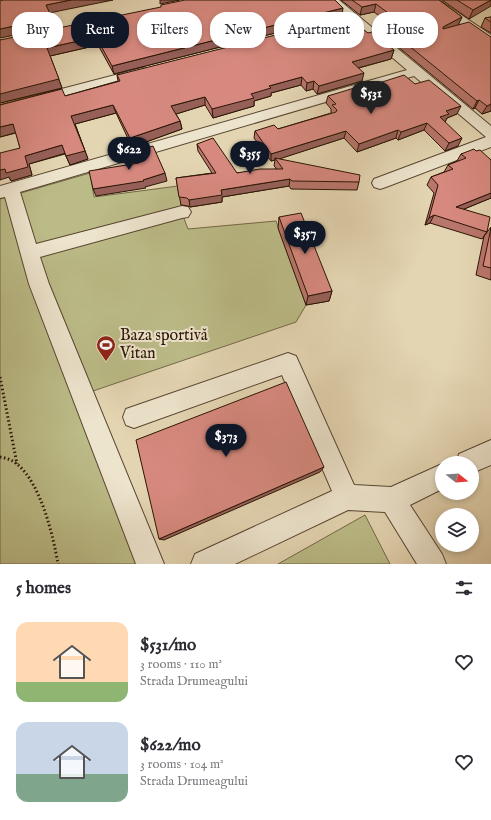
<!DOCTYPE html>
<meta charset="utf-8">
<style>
body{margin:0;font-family:"IM FELL English",serif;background:#f2f2f3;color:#2b2b33;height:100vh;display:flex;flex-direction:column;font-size:15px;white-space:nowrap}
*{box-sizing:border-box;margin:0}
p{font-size:13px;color:#7c7c81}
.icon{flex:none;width:22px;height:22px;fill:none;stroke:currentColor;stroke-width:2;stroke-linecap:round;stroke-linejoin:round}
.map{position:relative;height:564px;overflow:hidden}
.drawer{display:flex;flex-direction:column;background:#fff;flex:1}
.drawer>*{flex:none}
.top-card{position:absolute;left:12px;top:12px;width:467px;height:36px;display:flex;gap:8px}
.needle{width:26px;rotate:107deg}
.tools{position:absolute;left:435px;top:456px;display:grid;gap:8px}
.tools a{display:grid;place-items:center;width:44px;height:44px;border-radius:50%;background:#fff;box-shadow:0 2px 6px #0003;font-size:20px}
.price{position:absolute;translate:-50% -34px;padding:0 9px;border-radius:14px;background:#111827;color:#fff;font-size:13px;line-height:26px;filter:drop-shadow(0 1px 2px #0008)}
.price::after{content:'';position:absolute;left:50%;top:24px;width:12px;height:9px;margin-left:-6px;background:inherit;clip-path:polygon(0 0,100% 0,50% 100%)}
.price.active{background:#222;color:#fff}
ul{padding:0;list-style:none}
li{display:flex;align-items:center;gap:12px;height:100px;padding:0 16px}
li span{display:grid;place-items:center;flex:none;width:112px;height:80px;border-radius:12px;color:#555}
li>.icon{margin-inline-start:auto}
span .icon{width:48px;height:48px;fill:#fffc;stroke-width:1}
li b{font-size:17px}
h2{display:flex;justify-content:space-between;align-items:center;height:48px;padding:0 16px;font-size:17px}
.pill{padding:0 14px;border-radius:16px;background:#fff;box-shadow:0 2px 6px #0003;font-size:14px;line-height:36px}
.pill.active{background:#111827;color:#fff}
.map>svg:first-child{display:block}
</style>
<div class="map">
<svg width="491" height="564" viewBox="0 0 491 564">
<rect width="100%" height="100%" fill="#e4d5b2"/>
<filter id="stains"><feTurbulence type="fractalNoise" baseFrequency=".005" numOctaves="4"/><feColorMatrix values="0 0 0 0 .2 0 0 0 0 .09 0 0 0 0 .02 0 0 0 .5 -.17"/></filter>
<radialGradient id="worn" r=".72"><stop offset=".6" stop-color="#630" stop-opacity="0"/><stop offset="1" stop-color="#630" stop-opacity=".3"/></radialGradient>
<!-- green -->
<path fill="#bbbb87" stroke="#736846" d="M90,173L94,197L178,186L183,216L188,229L276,221L306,305L296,322L93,391L158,564H0V199Z
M365,515L390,564H278Z"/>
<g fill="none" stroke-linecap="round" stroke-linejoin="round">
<!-- minor casing -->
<g stroke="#594530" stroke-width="2">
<path id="minor" d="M327,0H339L491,126V147L386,187L380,189L374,187L372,183L374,179L486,137L414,76L20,192L36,244L182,206L188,207L191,212L188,217L182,218L40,257L49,284L164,564H136L29,284L5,197L0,198V186L407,70L351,22L325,29L321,27L319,25L321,23L345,17Z
M427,0H439L491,35V45L487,44Z
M142,68L147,69L149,72L147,75L0,113V105Z
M288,353L296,356L354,485L391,487L442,464V489L410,505L442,554L446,564H417L385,512L348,510L235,564H191L195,554L332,491L282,375L134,428L126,425L123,417L126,409Z
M491,440V465L472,473V463H456L459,454Z"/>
</g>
<!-- path -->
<path stroke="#2b1504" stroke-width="3" stroke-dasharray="1.5 2.5" stroke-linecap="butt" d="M0,377L17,464
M0,457C6,458 12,460 17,464C41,484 53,535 58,564"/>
<!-- minor -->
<use href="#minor" fill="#ede4cd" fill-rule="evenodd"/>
</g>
<!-- wall -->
<path fill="#b9766d" stroke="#2b1504" d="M341,0H439L462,17L458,25L491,37V111L482,114L475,108L473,109L385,36L387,28L393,26L374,12L360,15Z
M442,0H491L469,19Z
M342,16L114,74L98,45L50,56L62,88L0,103V40Z
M491,17V33L481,27L485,18Z
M368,33L394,50L391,59L359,68L362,81L317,94L313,89L306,91L301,85L271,93V96L254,101V106L213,118L205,105L176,114L180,121L182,129L132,147L116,113L75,124L88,159L70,165L65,154L29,164L32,175L11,181L9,177L5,178L20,148L16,133L0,137V105L65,96L118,81L117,75Z
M376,84H415L457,114L447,118L445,122L458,146L445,151L424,130L398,140L396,138L357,152L344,138L278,159L359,182L357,190L291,189L289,186L222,197V202L190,207L188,206L181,205L176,178L212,173L198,151L197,144L237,173L277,169L274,166L275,160L271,161L254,138L255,131L278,129L331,113V109L326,103L328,96Z
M476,151L491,160V198L464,209L487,232L482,239L430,223L425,225L434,193L427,185L431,177L444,172L448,165L457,161L461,154Z
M279,217L332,291L329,301L306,305L278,228Z
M491,227V280L476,275L484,236Z"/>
<!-- shaded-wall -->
<path fill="#966059" stroke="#2b1504" d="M71,0H113L49,13L46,5Z
M160,0H180L160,4Z
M491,0V6L469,19L473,10Z
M376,4L374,12L360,15L362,7Z
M343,8L342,16L114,74L112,66Z
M462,17L458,25L440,36L443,27Z
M52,18L55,27L0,38V29Z
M96,37L98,45L50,56L62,88L0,103V94L47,48Z
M394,50L391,59L350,70L352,62Z
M364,73L362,81L317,94L319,86Z
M302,77L301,85L271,93V96L254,101V106L213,118L212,109L269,86Z
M314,81L313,89L306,91L307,83Z
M205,97V105L173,115L171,106Z
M479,100L475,108L473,109L477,101Z
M491,104V111L482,114L487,106Z
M113,105L116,113L75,124L88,159L70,165L66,156L71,116Z
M461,106L457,114L447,118L445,122L440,117L446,111Z
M180,121L182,129L132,147L130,138Z
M427,123L424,130L398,140L401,132Z
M13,124L18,132L0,137V127Z
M398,130L396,138L357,152L359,144Z
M346,131L344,138L276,160L275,158V160L271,161V154Z
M462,138L458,146L445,151L449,143Z
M62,145L66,153L29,164L32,175L11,181L9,177L0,180V170L25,156Z
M165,173L167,181L145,187L146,188L96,196L93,189L143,180Z
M290,179L289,186L222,197V202L190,207L189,200L221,190Z
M491,193V198L452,214L456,207Z
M434,215L430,223L425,225L429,218Z
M332,291L329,301L306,305L308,296Z
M324,467L320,472L164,540L159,539Z"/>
<!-- building -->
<path fill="#d7897f" stroke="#2b1504" d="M3,0H71L46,5L52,18L0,29V1Z
M185,0H335L343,8L112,66L96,37L47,48L59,79L0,94V40L161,7V5Z
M352,0H439L462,17L443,27V29L469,22L491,37V104L487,106L479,100L477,101L387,28L403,24L376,4L362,7Z
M457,0H491L473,10Z
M347,17L368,33L372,32L394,50L352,62L364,73L319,86L314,81L307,83L302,77L269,86L271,88L251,94L254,98L212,109L205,97L171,106L180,121L130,138L113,105L71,116L85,151L66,156L62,145L25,156L28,167L6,173L5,169L0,170V153L20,148L13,124L0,127V105L62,89L65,96L120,81L117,75Z
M491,17V22L485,18Z
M404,75L415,84L429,80L461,106L446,111L449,114L440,117L462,138L449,143L427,123L401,132L398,130L359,144L346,131L271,154L255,131L274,125L278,129L336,112L337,110L332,105L336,104L328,96L374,82L376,84Z
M213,138L237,173L260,169H283L275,158L360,175L359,182L292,181L290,179L221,190L222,195L189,200L187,198L179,197L176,178L216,173L197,144Z
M153,146L165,173L143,180L144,181L93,189L89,171L139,163L136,156H138L136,151Z
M474,149L476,151L480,150L491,160V193L456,207L490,217L487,232L434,215L429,218L438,185L431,177L453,169L448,165L466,158L461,154Z
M301,213L332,291L308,296L279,217Z
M491,228V268L483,266Z
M286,382L324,467L159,539L136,440Z"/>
<!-- icons -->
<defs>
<g id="stadium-pin" transform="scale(1)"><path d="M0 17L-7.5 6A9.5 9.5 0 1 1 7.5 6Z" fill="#8f2418" stroke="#ede4cd"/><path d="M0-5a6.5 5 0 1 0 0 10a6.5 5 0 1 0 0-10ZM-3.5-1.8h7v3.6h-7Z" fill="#fff"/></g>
</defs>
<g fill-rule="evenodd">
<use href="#stadium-pin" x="106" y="345"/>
</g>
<g text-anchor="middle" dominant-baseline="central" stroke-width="4" stroke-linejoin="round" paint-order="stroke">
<!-- poi labels -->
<g font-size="16" fill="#2b1504" stroke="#ede4cd" text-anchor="start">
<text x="120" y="336">Baza sportivă<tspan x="120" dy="18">Vitan</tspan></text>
</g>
</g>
<rect width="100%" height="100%" filter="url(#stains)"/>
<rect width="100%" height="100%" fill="url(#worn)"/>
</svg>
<div class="tools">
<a><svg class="needle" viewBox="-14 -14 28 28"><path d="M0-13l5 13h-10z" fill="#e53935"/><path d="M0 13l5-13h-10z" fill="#7c7c81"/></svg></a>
<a><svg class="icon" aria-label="layers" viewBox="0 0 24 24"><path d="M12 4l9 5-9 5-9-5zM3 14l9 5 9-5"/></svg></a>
</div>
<b class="price active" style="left:371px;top:115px">$531</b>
<b class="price" style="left:129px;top:171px">$622</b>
<b class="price" style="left:250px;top:175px">$355</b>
<b class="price" style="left:305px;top:255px">$357</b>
<b class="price" style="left:226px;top:458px">$373</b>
<div class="top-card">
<a class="pill">Buy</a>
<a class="pill active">Rent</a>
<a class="pill">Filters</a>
<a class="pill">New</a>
<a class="pill">Apartment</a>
<a class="pill">House</a>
</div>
</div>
<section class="drawer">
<h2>5 homes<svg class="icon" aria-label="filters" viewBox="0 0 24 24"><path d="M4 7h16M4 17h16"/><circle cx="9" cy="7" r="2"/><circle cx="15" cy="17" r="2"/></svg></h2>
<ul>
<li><span style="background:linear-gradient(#ffd9b3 75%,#8fb573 0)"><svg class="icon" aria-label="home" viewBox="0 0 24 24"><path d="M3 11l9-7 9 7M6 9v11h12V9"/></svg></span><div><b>$531/mo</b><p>3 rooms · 110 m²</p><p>Strada Drumeagului</p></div><svg class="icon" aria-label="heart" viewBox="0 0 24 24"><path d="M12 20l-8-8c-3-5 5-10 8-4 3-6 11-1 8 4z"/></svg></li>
<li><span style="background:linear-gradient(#c9d6e8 65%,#7fa58c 0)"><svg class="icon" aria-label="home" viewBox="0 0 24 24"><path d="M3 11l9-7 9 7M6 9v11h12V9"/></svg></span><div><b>$622/mo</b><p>3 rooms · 104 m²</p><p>Strada Drumeagului</p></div><svg class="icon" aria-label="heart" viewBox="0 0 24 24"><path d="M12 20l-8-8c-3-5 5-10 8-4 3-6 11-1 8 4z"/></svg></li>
</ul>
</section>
